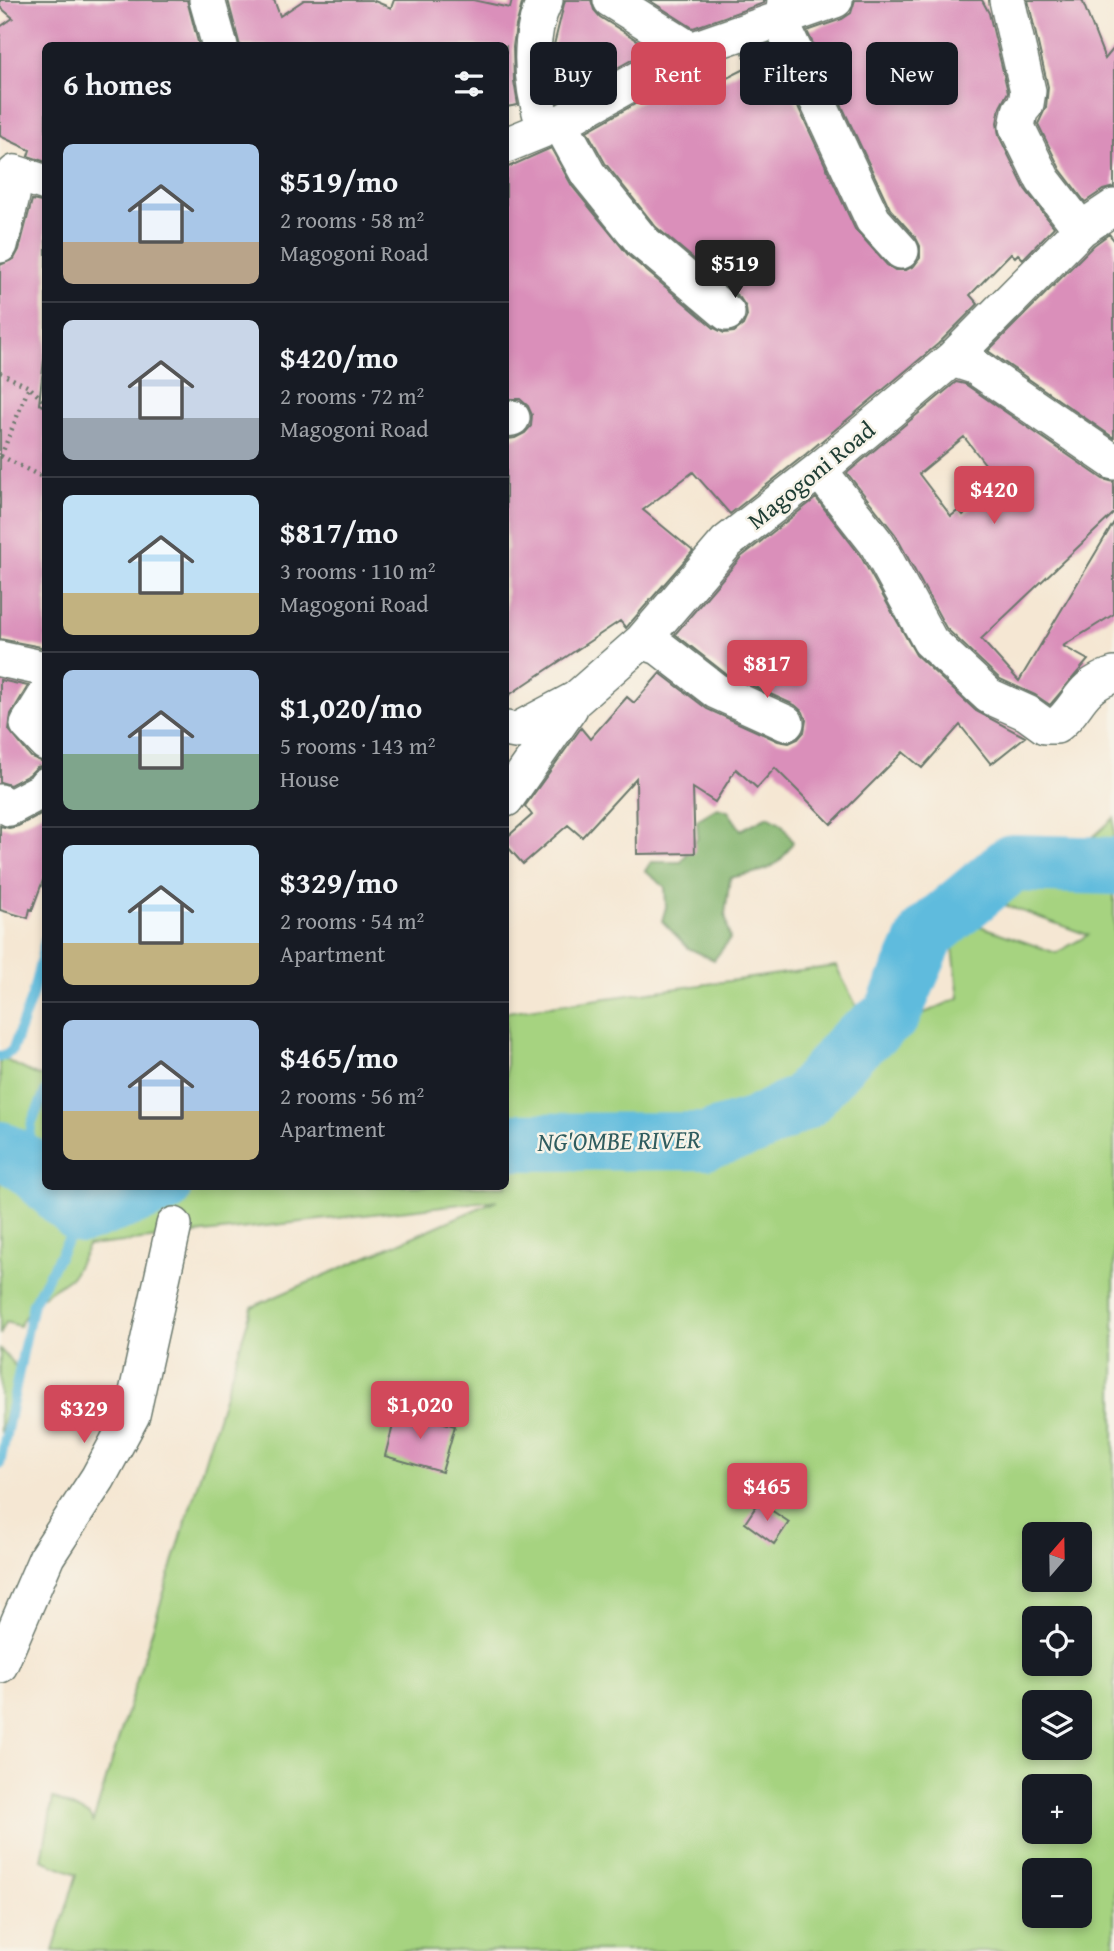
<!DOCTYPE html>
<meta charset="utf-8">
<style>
body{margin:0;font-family:"Gentium Book Plus",serif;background:#242831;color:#f1f3f6;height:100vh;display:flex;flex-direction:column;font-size:26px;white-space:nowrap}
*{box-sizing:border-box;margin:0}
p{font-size:23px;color:#9ea1a6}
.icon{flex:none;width:38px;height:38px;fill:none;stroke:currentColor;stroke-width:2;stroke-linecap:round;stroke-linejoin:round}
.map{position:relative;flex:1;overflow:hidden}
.sheet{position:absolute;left:42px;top:42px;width:467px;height:1148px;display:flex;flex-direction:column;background:#171b24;border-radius:10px;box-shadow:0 4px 10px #0003}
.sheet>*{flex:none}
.top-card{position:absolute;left:530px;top:42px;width:478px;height:63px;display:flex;gap:14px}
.needle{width:46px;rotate:20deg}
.buttons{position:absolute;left:1022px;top:1522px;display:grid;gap:14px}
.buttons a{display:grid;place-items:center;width:70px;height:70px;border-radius:10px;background:#171b24;box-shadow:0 4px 10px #0003;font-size:35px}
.price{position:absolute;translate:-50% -60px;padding:0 16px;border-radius:7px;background:#d1495b;color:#fff;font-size:23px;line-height:46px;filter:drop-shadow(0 2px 4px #0008)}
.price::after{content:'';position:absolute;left:50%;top:42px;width:21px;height:16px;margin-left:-10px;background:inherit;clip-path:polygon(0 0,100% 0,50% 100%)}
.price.active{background:#222;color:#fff}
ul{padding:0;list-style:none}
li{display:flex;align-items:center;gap:21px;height:175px;padding:0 21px}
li+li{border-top:2px solid #363941}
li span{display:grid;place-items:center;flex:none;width:196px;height:140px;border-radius:10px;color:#555}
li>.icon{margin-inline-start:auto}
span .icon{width:84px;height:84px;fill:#fffc;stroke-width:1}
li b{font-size:30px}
h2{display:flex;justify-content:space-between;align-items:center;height:84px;padding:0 21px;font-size:30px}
.chip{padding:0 24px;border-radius:10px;background:#171b24;box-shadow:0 4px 10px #0003;font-size:24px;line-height:63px}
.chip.active{background:#d1495b;color:#fff}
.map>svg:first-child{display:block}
</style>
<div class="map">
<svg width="1114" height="1951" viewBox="0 0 1114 1951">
<rect width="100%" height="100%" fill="#f7f3e8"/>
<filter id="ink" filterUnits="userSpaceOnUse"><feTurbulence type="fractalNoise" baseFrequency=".0143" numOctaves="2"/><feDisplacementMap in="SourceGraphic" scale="14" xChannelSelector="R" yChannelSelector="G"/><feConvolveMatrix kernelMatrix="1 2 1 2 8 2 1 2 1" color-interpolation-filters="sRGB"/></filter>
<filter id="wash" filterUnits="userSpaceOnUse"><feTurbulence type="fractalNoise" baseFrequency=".00686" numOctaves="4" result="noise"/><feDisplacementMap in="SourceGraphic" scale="28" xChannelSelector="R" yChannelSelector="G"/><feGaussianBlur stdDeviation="1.57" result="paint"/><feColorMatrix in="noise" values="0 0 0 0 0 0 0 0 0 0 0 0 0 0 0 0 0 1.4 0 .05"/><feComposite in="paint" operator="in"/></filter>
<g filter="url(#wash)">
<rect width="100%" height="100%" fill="#f5e7d3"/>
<!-- green -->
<path fill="#a6d380" stroke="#62885a" stroke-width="2" fill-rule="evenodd" d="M1114,818V1951H53L77,1874L42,1860L53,1798L89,1815L93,1822L252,1307L497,1200L88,1246L72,1276L33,1303L19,1326L6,1322L0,1335V1057L38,1076L45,1075L46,1186H506V1012L836,966L872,1036L959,998L949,915L1056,953L1088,935L960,889L1083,846ZM1034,1535H1080V1580H1034ZM1034,1619H1080V1664H1034ZM1034,1703H1080V1748H1034ZM1034,1787H1080V1832H1034ZM1034,1871H1080V1916H1034Z
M0,1349L19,1370L0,1433Z"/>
<!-- forest -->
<path fill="#84b56e" stroke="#527951" stroke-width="2" d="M717,808L728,811L741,830L768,816L782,824L793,842C777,872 762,871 730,878L725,914L730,939L714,960L688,948L662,921L666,907L665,887L645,871L651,862H681L698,837L697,820Z"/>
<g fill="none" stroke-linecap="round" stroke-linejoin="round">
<!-- stream -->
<path stroke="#5fbbdd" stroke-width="10" d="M0,1057L12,1051L32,996L46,938
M25,1163L32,1122L46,1090
M0,1464L33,1303L82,1215"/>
<!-- river -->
<path stroke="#5fbbdd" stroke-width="58" d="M506,1142L706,1141L755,1126L804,1101L851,1047L892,1014L928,933L1012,863L1114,866
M0,1150L25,1163L46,1182
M50,1186L82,1215L163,1186"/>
</g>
<g id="blocks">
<!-- building -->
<path fill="#da8fba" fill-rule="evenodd" d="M0,0H187L199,46H46V162L28,156L30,150L0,136V27L13,18L0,7Z
M228,0H274L280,16L304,0H372L391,8L394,0H473L510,8L512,0H523L516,26L513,47L514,81L518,105L506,107V46H240Z
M565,0H591L594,10L600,17L651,49L558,101L554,78L553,49Z
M649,0H765L764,3L693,28Z
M855,0H982L989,13L1008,92L1000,107L997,123L999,136L1025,189L1054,227L1023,259L1018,254L1015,257L1011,253L970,295L978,304L938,344L806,454L730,514L693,472L643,510L693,551L626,628L620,621L506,697V551L508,549L506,529V439L515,438L525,433L531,426L532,415L528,406L520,399H506V168L551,148L572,186L629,256L714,328L724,333L734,332L743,325L747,316L746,307L740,298L656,227L605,163L587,131L696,70L707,88L749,67L743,53L769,44L855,229L887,265L895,270H906L914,266L920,258V246L916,238L890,209L807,31L842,19L851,13Z
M1028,0H1082L1105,59L1114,48V187L1103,190L1085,202L1060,169L1038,124L1046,107L1048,87Z
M32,200L46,203V342L39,404L46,407V648L0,639V265L14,259L19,250Z
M1109,234L1114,240V438L988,351L1094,245Z
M956,382L965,384L1103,479L1114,482V513L981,639L1019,681L1114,522V614L1063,646L1088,660L1050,705L1035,695L1000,679L946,628L895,534L847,473ZM964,437L1000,483L963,515L959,510L951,516L919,474Z
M816,498L860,555L916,655L976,711L1025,737L991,764L960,725L922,768L903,752L831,824L775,768L757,788L736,769L715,802L693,788L695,853L637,854L636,778L582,837L568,825L523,864L506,845V838L532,815L525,806L581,728L590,739L627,697L634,703L660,673L707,709L778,741L789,743L798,739L804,732L806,720L803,712L795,705L726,674L675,634L741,557Z
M0,680L28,686L11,714L9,730L31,757L46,763V765L37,767L29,775L10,785L0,782Z
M46,811V872L32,910L30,909L28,918L0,910V826L9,828L18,826Z
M397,1410L455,1426L442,1472L385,1456Z
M759,1502L789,1522L774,1544L745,1523Z"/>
</g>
</g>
<g filter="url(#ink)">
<use href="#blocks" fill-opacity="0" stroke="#6a786c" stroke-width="2"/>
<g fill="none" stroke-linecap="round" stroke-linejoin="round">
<!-- minor casing -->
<g stroke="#6a786c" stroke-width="38">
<path id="minor" d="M207,0L220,46
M611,0L691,50
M785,0L783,19L786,33L873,220L901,251
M1007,0L1028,91L1026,104L1020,111L1017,127L1043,180L1081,229
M560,123L588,174L642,241L727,313
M544,127C532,87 526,40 545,0
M506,145L560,123L691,50L835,0
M0,187L15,173L46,183
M0,245L12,196L15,173
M952,359L974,366L1114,462
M506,419L512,418
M819,470L877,544L930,641L989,696L1027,713L1045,726H1056C1080,708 1077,687 1114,675
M642,641L659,647L716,691L786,723
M0,659L46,669
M46,695L28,724L46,743
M506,729L516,731L576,699L642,641L727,542L819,470L952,359L1081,229L1114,207
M506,799L570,708
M0,802L9,808L43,790L46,785
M0,1665L47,1556L98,1478L132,1415L174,1225"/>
</g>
<!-- path -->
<path stroke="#6a786c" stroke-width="4.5" stroke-dasharray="2 5" stroke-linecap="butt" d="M0,373L29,387L46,403
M1,456L29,387
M1,456L46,479"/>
<!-- minor -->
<use href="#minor" stroke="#fff" stroke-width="35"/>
</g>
</g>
<g text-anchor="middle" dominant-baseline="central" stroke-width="5" stroke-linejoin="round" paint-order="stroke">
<!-- street labels -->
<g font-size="24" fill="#1f3d34" stroke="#f7f3e8">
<text transform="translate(811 475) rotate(-39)">Magogoni Road</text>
</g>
<!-- water labels -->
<g font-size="26" font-style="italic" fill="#2f5c5e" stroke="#f7f3e8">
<text transform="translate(619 1140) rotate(-1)">NG'OMBE RIVER</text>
</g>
</g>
</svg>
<div class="buttons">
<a><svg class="needle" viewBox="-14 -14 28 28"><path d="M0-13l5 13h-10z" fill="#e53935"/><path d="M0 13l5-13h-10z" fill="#9ea1a6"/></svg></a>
<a><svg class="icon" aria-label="locate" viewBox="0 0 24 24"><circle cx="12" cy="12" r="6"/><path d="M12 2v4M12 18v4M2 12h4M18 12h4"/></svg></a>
<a><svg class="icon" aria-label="layers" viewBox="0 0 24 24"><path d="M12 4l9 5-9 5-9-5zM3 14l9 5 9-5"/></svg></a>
<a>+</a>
<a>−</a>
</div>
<b class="price active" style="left:735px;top:300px">$519</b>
<b class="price" style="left:994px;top:526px">$420</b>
<b class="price" style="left:767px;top:700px">$817</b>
<b class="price" style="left:420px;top:1441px">$1,020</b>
<b class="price" style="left:84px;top:1445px">$329</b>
<b class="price" style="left:767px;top:1523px">$465</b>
<div class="top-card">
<a class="chip">Buy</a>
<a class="chip active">Rent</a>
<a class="chip">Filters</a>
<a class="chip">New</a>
</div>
<section class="sheet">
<h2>6 homes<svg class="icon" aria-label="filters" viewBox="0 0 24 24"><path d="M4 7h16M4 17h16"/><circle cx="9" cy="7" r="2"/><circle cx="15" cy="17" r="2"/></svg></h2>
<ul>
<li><span style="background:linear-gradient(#a9c7e8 70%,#b9a48a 0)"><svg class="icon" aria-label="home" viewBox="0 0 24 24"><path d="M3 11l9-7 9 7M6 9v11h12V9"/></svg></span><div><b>$519/mo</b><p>2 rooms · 58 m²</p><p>Magogoni Road</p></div></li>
<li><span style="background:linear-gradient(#c9d6e8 70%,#9aa5b1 0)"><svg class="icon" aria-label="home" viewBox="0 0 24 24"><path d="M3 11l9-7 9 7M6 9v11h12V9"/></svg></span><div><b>$420/mo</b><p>2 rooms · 72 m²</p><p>Magogoni Road</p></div></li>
<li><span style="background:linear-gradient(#bfe0f5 70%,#c2b280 0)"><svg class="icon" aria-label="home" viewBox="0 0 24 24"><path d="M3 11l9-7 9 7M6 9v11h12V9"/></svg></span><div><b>$817/mo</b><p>3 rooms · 110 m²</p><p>Magogoni Road</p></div></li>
<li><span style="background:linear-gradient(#a9c7e8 60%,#7fa58c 0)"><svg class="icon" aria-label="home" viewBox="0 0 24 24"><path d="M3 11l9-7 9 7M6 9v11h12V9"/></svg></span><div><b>$1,020/mo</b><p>5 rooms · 143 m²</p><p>House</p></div></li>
<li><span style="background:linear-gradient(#bfe0f5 70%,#c2b280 0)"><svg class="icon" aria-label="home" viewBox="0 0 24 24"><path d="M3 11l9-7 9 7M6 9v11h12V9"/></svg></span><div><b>$329/mo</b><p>2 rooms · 54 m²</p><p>Apartment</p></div></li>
<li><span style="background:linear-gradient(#a9c7e8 65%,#c2b280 0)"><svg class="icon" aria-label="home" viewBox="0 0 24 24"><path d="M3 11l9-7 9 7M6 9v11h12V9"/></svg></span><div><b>$465/mo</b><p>2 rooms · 56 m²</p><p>Apartment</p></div></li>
</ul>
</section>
</div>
